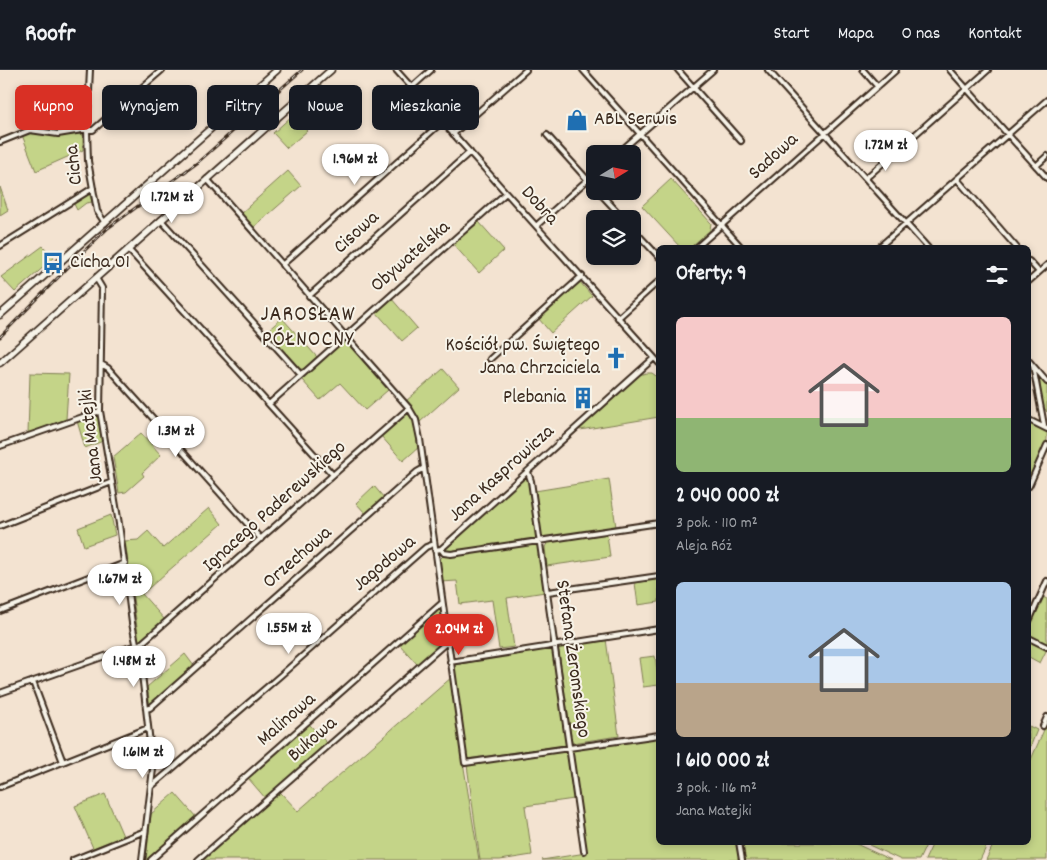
<!DOCTYPE html>
<html lang="pl">
<meta charset="utf-8">
<style>
body{margin:0;font-family:Dekko,sans-serif;background:#242831;color:#f1f3f6;height:100vh;display:flex;flex-direction:column;font-size:19px;white-space:nowrap}
*{box-sizing:border-box;margin:0}
p{font-size:16px;color:#9ea1a6}
.icon{flex:none;width:28px;height:28px;fill:none;stroke:currentColor;stroke-width:2;stroke-linecap:round;stroke-linejoin:round}
.map{position:relative;flex:1;overflow:hidden}
.details{position:absolute;left:656px;top:175px;width:375px;height:600px;display:flex;flex-direction:column;background:#171b24;border-radius:8px;box-shadow:0 2px 8px #0003}
.details>*{flex:none}
.hud{position:absolute;left:15px;top:15px;width:475px;height:45px;display:flex;gap:10px}
.needle{width:32px;rotate:80deg}
.buttons{position:absolute;left:586px;top:75px;display:grid;gap:10px}
.buttons a{display:grid;place-items:center;width:55px;height:55px;border-radius:8px;background:#171b24;box-shadow:0 2px 8px #0003;font-size:25px}
.price{position:absolute;translate:-50% -42px;padding:0 11px;border-radius:18px;background:#fff;color:#222;font-size:16px;line-height:32px;filter:drop-shadow(0 1px 2px #0008)}
.price::after{content:'';position:absolute;left:50%;top:30px;width:15px;height:11px;margin-left:-8px;background:inherit;clip-path:polygon(0 0,100% 0,50% 100%)}
.price.current{background:#d93025;color:#fff}
ul{padding:0;list-style:none}
li{display:grid;align-content:center;gap:10px;height:265px;padding:0 20px}
li span{display:grid;place-items:center;height:155px;border-radius:8px;color:#555}
li>.icon{margin-inline-start:auto}
span .icon{width:90px;height:90px;fill:#fffc;stroke-width:1}
li b{font-size:21px}
h2{display:flex;justify-content:space-between;align-items:center;height:60px;padding:0 20px;font-size:21px}
.tag{padding:0 18px;border-radius:8px;background:#171b24;box-shadow:0 2px 8px #0003;font-size:18px;line-height:45px}
.tag.current{background:#d93025;color:#fff}
header{display:flex;align-items:center;gap:30px;box-sizing:border-box;height:70px;padding:0 25px;background:#171b24;border-bottom:1px solid #363941}
header strong{font-size:24px}
nav{display:flex;gap:28px;margin-inline-start:auto;font-size:18px}
.map>svg:first-child{display:block}
</style>
<header>
<strong>Roofr</strong>
<nav><a>Start</a><a>Mapa</a><a>O nas</a><a>Kontakt</a></nav>
</header>
<div class="map">
<svg width="1047" height="790" viewBox="0 0 1047 790">
<rect width="100%" height="100%" fill="#f3e3d1"/>
<filter id="ink" filterUnits="userSpaceOnUse"><feTurbulence type="fractalNoise" baseFrequency=".02" numOctaves="2"/><feDisplacementMap in="SourceGraphic" scale="10" xChannelSelector="R" yChannelSelector="G"/><feConvolveMatrix kernelMatrix="1 2 1 2 8 2 1 2 1" color-interpolation-filters="sRGB"/></filter>
<g filter="url(#ink)">
<!-- green -->
<path fill="#c4d488" stroke="#807f53" d="M83,40L82,58L54,62L40,58Z
M293,45L307,61L287,78L273,63Z
M32,61L57,66L83,64V80L36,101L22,65Z
M288,101L301,116L253,158L240,144Z
M671,109L711,153L710,160L691,177H680L642,136Z
M0,117L8,140L0,145Z
M87,124L90,125L92,132L86,133L77,140L73,132Z
M479,152L504,180L479,203L453,174Z
M43,176L54,188L15,222L1,207Z
M579,211L592,226L551,263L538,248Z
M391,228L417,258L402,271L376,242Z
M282,248L317,287L304,299H299L266,262Z
M342,273H347L388,320L365,340L340,313L320,330L301,309Z
M443,299L459,317L420,352L417,345L406,331Z
M30,303L69,304L66,349L28,364Z
M646,303H652L659,308V347L580,360L579,358L639,305Z
M1039,307L1047,316V342C1039,333 1042,318 1039,307Z
M406,343L413,349L419,377L403,391L381,366Z
M98,345L103,371L85,378L77,351Z
M1029,353L1047,362V370L1029,411Z
M141,363L161,385L142,403L144,406L126,422L119,423L113,387Z
M527,405L537,469L447,482L445,479Z
M609,409L616,457L542,468L535,421Z
M374,416L384,428L366,444L356,433Z
M209,438L222,454L142,524L165,550L139,571L125,471L138,470L148,461L163,478Z
M111,445L115,465L84,476L78,458Z
M607,464L610,487L547,496L545,477L548,472Z
M535,473L538,475L545,522L507,528L514,577L499,579L492,530L460,534L457,511L441,512L438,491L443,486Z
M659,509V532L638,535L635,513Z
M1043,527L1047,529V574L1029,566V558Z
M441,538L446,570L418,595L399,574Z
M606,569L619,666L572,673L558,576Z
M1029,572L1047,579L1040,593L1029,587Z
M552,578L567,675L466,689L454,595Z
M185,584L194,596L150,635L147,617Z
M655,586L659,615L643,617L639,588Z
M452,607L463,692L479,790H204L280,722L298,741Z
M1047,653V790H986L994,773L1029,772V694Z
M309,654L328,674L266,729L248,708Z
M1029,656L1037,660L1029,680Z
M659,668V772L736,773L739,790H542L586,783L571,680Z
M567,681L574,729L525,736L532,785L500,790H480L467,695Z
M175,723L196,747L146,790L151,744Z
M105,724L123,766L93,778L75,736Z
M742,773H854L891,790H745Z
M870,773L927,772V773L919,790H901L869,775Z
M933,773V772L988,773L980,790H925Z"/>
<g fill="none" stroke-linecap="round" stroke-linejoin="round">
<!-- minor casing -->
<g stroke="#3b2a1e" stroke-width="8">
<path id="minor" d="M90,0L87,60L88,91L97,141L105,153
M396,0L659,293
M583,0L742,178
M678,0L741,71
M768,0L928,178
M863,0L877,16
M950,0L1047,108
M412,17L431,0
M453,64L526,0
M547,65L595,118
M0,72L30,60L58,64L82,60H93L162,0
M617,84L713,0
M1036,96L1047,86
M866,108L988,0
M207,109L409,338L416,350L420,369L465,693L659,665
M957,109L1017,178
M598,121L624,149
M161,150L301,305
M536,156L595,103
M632,158L659,187
M0,176L93,118
M696,178L896,0
M878,178L1047,30
M128,179L333,405
M1029,191L1039,202
M282,195L442,52
M96,208L102,218L100,341L119,454L132,553L142,604L153,699L142,790
M1029,211L1047,195
M309,226L470,82
M618,248L659,211
M490,289L582,206
M1029,291L1047,312
M101,294L108,298L261,469
M1033,296L1044,355
M269,334L506,123
M1029,350L1047,359
M0,376L100,341
M528,402L531,411L584,781
M1029,416L1047,375
M0,456L112,412
M441,479L444,483L451,484L659,453
M435,480L441,479L654,288
M548,522L659,506
M0,541L125,493
M1029,551L1047,511
M1029,568L1047,577
M450,592L659,559
M33,612L63,692
M0,623L142,573L409,338
M146,639L150,638L417,402L424,398
M1043,656L1047,647
M152,716L281,605L426,477L434,474
M0,717L148,658
M739,772L742,790
M73,790L145,761
M151,790L442,533
M198,790L447,572"/>
</g>
<!-- secondary casing -->
<g stroke="#3b2a1e" stroke-width="9">
<path id="secondary" d="M0,245L277,0
M0,293L331,0"/>
</g>
<!-- minor -->
<use href="#minor" stroke="#f7f3e8" stroke-width="4"/>
<!-- secondary -->
<use href="#secondary" stroke="#f7f3e8" stroke-width="5.5"/>
<!-- rail casing -->
<g stroke="#3b2a1e" stroke-width="3">
<path id="rail" d="M0,267L82,183L108,158L197,93L302,0"/>
</g>
<!-- rail -->
<use href="#rail" stroke="#f7f3e8" stroke-width="1" stroke-dasharray="4" stroke-linecap="butt"/>
</g>
</g>
<!-- icons -->
<defs>
<g id="shop-bare" transform="scale(1.725)"><path d="M-5-2.5h2.3a2.7 3.5 0 0 1 5.4 0H5L5.5 6h-11ZM-1.5-2.5h3a1.5 2.3 0 0 0-3 0Z" fill="#1f6fb2" stroke="#f7f3e8" stroke-width="2.5" paint-order="stroke"/></g>
<g id="bus-bare" transform="scale(1.725)"><path d="M-5-6H5V4H4V6H2V4H-2V6H-4V4H-5ZM-3.5-4V0h7V-4ZM-3.5 1.2v1.5H-2V1.2ZM2 1.2v1.5H3.5V1.2Z" fill="#1f6fb2" stroke="#f7f3e8" stroke-width="2.5" paint-order="stroke"/></g>
<g id="church-bare" transform="scale(1.725)"><path d="M-1.2-6h2.4v3.5h3.3v2.4h-3.3V6h-2.4V-.1h-3.3v-2.4h3.3Z" fill="#1f6fb2" stroke="#f7f3e8" stroke-width="2.5" paint-order="stroke"/></g>
<g id="building-bare" transform="scale(1.725)"><path d="M-4-6H4V6H1V3H-1V6H-4ZM-2.5-4.3h1.7v1.8h-1.7ZM.8-4.3h1.7v1.8H.8ZM-2.5-1h1.7V.8h-1.7ZM.8-1h1.7V.8H.8Z" fill="#1f6fb2" stroke="#f7f3e8" stroke-width="2.5" paint-order="stroke"/></g>
</defs>
<g fill-rule="evenodd">
<use href="#shop-bare" x="577" y="50"/>
<use href="#bus-bare" x="53" y="193"/>
<use href="#church-bare" x="616" y="288"/>
<use href="#building-bare" x="583" y="328"/>
</g>
<g text-anchor="middle" dominant-baseline="central" stroke-width="4" stroke-linejoin="round" paint-order="stroke">
<!-- poi labels -->
<g font-size="20" fill="#3b2a1e" stroke="#f7f3e8" text-anchor="start">
<text x="594" y="50">ABL Serwis</text>
<text x="70" y="193">Cicha 01</text>
<text x="600" y="276" text-anchor="end">Kościół pw. Świętego<tspan x="600" dy="23">Jana Chrzciciela</tspan></text>
<text x="566" y="328" text-anchor="end">Plebania</text>
</g>
<!-- street labels -->
<g font-size="20" fill="#3b2a1e" stroke="#f7f3e8">
<text transform="translate(774 87) rotate(-42)">Sadowa</text>
<text transform="translate(75 95) rotate(-96)">Cicha</text>
<text transform="translate(539 136) rotate(48)">Dobra</text>
<text transform="translate(357 163) rotate(-42)">Cisowa</text>
<text transform="translate(411 187) rotate(-41)">Obywatelska</text>
<text transform="translate(92 366) rotate(-97)">Jana Matejki</text>
<text transform="translate(502 404) rotate(-42)">Jana Kasprowicza</text>
<text transform="translate(275 437) rotate(-42)">Ignacego Paderewskiego</text>
<text transform="translate(298 488) rotate(-41)">Orzechowa</text>
<text transform="translate(385 494) rotate(-40)">Jagodowa</text>
<text transform="translate(572 589) rotate(82)">Stefana Żeromskiego</text>
<text transform="translate(287 650) rotate(-41)">Malinowa</text>
<text transform="translate(313 670) rotate(-41)">Bukowa</text>
</g>
<!-- quarter labels -->
<g font-size="22" letter-spacing="1" fill="#3b2a1e" stroke="#f7f3e8">
<text x="308" y="245">JAROSŁAW<tspan x="308" dy="25">PÓŁNOCNY</tspan></text>
</g>
</g>
</svg>
<div class="buttons">
<a><svg class="needle" viewBox="-14 -14 28 28"><path d="M0-13l5 13h-10z" fill="#e53935"/><path d="M0 13l5-13h-10z" fill="#9ea1a6"/></svg></a>
<a><svg class="icon" aria-label="layers" viewBox="0 0 24 24"><path d="M12 4l9 5-9 5-9-5zM3 14l9 5 9-5"/></svg></a>
</div>
<b class="price" style="left:886px;top:102px">1.72M zł</b>
<b class="price" style="left:355px;top:116px">1.96M zł</b>
<b class="price" style="left:172px;top:154px">1.72M zł</b>
<b class="price" style="left:176px;top:388px">1.3M zł</b>
<b class="price" style="left:120px;top:536px">1.67M zł</b>
<b class="price" style="left:289px;top:585px">1.55M zł</b>
<b class="price current" style="left:459px;top:586px">2.04M zł</b>
<b class="price" style="left:134px;top:618px">1.48M zł</b>
<b class="price" style="left:143px;top:709px">1.61M zł</b>
<div class="hud">
<a class="tag current">Kupno</a>
<a class="tag">Wynajem</a>
<a class="tag">Filtry</a>
<a class="tag">Nowe</a>
<a class="tag">Mieszkanie</a>
</div>
<section class="details">
<h2>Oferty: 9<svg class="icon" aria-label="filters" viewBox="0 0 24 24"><path d="M4 7h16M4 17h16"/><circle cx="9" cy="7" r="2"/><circle cx="15" cy="17" r="2"/></svg></h2>
<ul>
<li><span style="background:linear-gradient(#f6c9c9 65%,#8fb573 0)"><svg class="icon" aria-label="home" viewBox="0 0 24 24"><path d="M3 11l9-7 9 7M6 9v11h12V9"/></svg></span><div><b>2 040 000 zł</b><p>3 pok. · 110 m²</p><p>Aleja Róż</p></div></li>
<li><span style="background:linear-gradient(#a9c7e8 65%,#b9a48a 0)"><svg class="icon" aria-label="home" viewBox="0 0 24 24"><path d="M3 11l9-7 9 7M6 9v11h12V9"/></svg></span><div><b>1 610 000 zł</b><p>3 pok. · 116 m²</p><p>Jana Matejki</p></div></li>
</ul>
</section>
</div>
